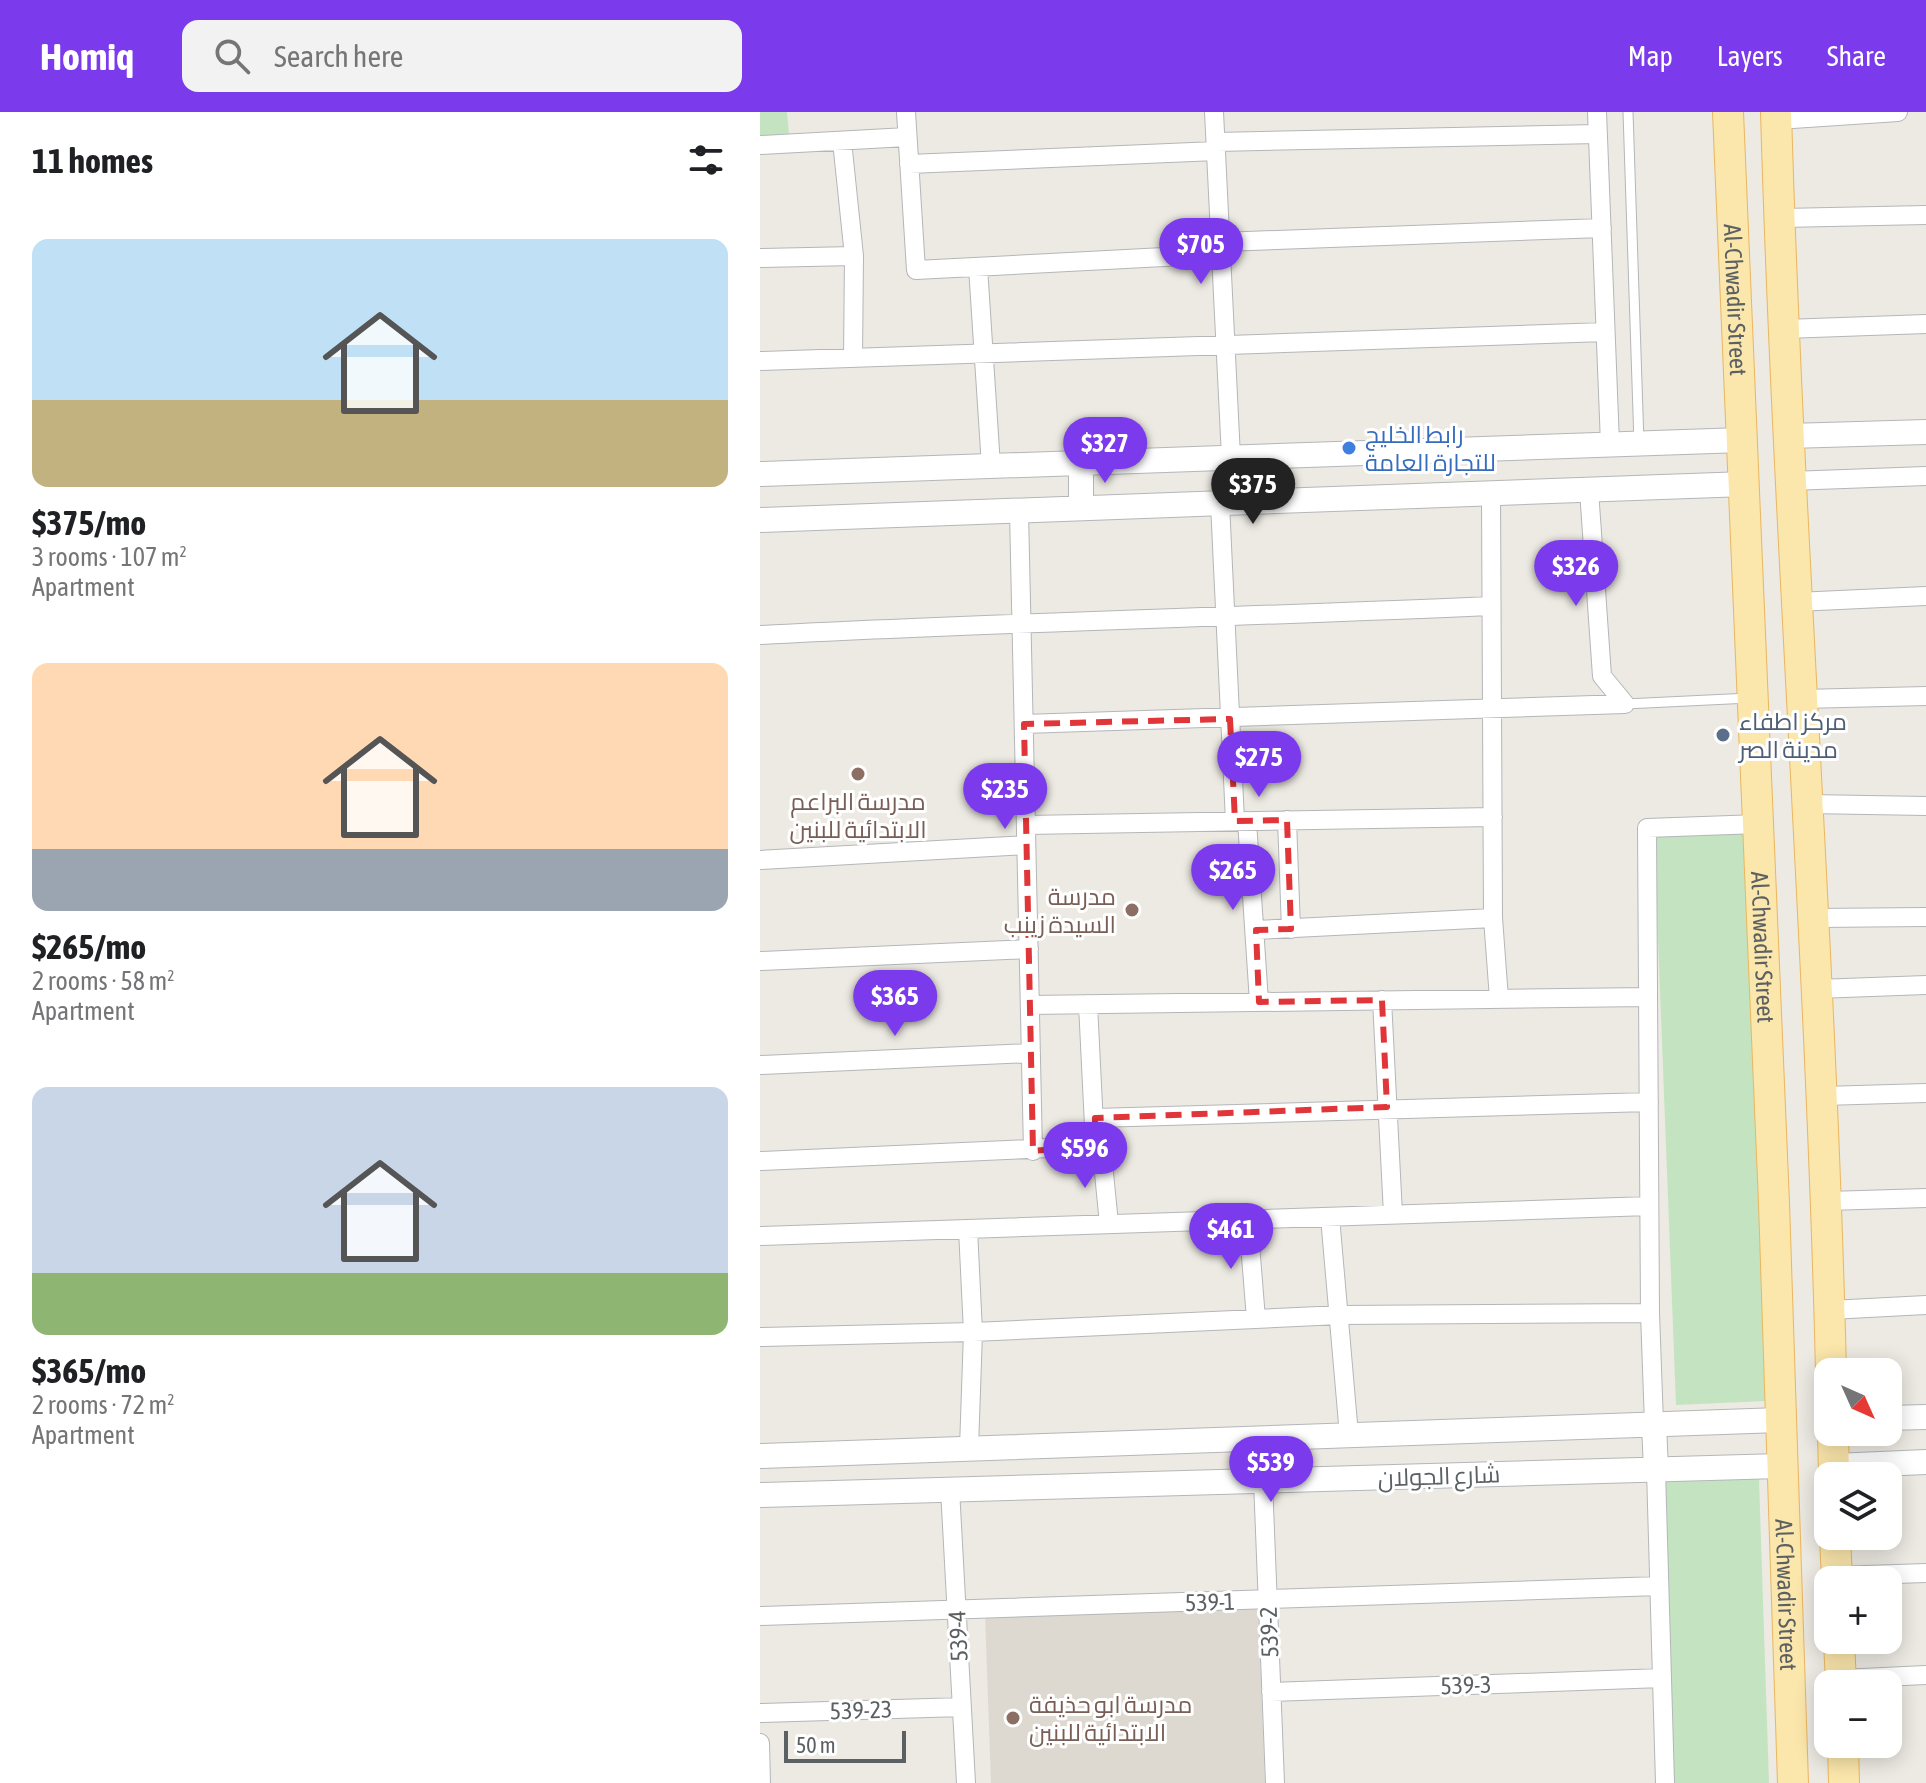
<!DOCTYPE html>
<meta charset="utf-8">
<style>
body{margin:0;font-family:"Asap Condensed",Cairo,sans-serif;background:#f2f2f2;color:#202124;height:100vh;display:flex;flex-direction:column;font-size:30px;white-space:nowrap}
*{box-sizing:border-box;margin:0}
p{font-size:26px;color:#757577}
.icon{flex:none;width:44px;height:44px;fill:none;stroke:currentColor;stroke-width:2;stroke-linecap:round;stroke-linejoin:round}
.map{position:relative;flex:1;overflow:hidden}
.panel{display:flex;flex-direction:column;background:#fff;width:760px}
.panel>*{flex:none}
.needle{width:52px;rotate:135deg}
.buttons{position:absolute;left:1054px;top:1246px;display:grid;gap:16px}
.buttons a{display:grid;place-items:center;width:88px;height:88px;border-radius:16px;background:#fff;box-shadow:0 4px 20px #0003;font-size:40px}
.scale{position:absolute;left:24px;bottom:20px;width:122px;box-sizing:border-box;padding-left:8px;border:4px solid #5b6063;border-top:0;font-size:22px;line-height:28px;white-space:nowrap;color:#5b6063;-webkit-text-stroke:6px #fff;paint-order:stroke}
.price{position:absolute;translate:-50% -68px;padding:0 18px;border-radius:28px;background:#7c3aed;color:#fff;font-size:26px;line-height:52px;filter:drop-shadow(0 2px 4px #0008)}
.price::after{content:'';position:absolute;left:50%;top:48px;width:24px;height:18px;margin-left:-12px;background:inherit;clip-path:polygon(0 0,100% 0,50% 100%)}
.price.selected{background:#222;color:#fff}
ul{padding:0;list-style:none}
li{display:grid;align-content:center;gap:16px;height:424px;padding:0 32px}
li span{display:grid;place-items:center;height:248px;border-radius:16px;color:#555}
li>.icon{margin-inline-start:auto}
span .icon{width:144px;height:144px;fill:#fffc;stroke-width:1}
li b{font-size:34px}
h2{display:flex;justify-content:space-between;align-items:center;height:96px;padding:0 32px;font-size:34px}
header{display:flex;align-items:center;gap:48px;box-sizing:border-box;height:112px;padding:0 40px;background:#7c3aed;color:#fff}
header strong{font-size:38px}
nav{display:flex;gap:44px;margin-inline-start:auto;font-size:28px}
.search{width:560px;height:72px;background:#f2f2f2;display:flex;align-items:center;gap:20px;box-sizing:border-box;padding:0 28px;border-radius:16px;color:#757577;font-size:30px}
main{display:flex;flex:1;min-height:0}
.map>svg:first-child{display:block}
</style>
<header>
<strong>Homiq</strong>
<div class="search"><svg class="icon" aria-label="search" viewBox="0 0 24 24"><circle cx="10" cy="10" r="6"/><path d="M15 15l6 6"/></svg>Search here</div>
<nav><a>Map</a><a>Layers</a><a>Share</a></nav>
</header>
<main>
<section class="panel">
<h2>11 homes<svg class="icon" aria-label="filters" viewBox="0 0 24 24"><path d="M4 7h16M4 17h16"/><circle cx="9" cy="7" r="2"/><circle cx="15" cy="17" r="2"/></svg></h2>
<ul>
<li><span style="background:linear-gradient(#bfe0f5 65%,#c2b280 0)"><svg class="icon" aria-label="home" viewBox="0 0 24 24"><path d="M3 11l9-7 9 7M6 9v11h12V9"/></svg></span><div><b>$375/mo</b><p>3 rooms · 107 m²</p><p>Apartment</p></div></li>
<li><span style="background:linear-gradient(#ffd9b3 75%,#9aa5b1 0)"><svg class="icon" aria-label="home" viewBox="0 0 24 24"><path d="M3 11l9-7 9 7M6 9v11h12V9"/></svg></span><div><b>$265/mo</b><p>2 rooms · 58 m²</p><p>Apartment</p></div></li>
<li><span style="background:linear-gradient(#c9d6e8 75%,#8fb573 0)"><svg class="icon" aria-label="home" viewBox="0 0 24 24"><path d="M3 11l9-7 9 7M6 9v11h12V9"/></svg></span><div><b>$365/mo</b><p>2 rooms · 72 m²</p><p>Apartment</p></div></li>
</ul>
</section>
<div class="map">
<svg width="1166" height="1671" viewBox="0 0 1166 1671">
<rect width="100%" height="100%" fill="#edeae3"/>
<!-- education -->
<path fill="#ddd9d1" d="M498,1492L505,1671H231L225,1502Z"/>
<!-- green -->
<path fill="#c4e4c1" d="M0,0H27L30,32L0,33Z
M984,720L1006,1289L916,1293L894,724Z
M999,1367L1009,1671H914L905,1368Z"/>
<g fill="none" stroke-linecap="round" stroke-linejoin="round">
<!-- service casing -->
<g stroke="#b4b6ba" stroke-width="11">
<path id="service" d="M868,0L879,331
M865,592L990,586"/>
</g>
<!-- minor casing -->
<g stroke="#b4b6ba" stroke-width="20">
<path id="minor" d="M146,0L156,158L461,142
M454,0L471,345
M837,0L850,332
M1016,8L1138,0
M82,29L94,144L93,246
M456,30L838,22
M0,33L147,25
M149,52L456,39
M1022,106L1166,103
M461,130L842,116
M0,146L94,144
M218,155L231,354
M1025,217L1166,212
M0,249L845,220
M1030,369L1166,364
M731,382L733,806L739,887
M460,391L475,709
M259,399L273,1039
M1036,490L1166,484
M0,523C243,510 486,505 729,494
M1042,587L1166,584
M264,612L865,592L842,564L829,378
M1048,692L1166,694
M527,708L531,817
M487,709L499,890
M266,713L733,705
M0,748L266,733
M1055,806L1166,805
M496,818L733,806
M0,849L269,837
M1057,877L1166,873
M622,888L633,1102
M328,892L335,1034L343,1051L349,1112
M270,893L888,885
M0,953L271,941
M1063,984L1166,981
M335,1006L889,990
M0,1049L335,1034
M1068,1089L1166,1086
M570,1105L589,1323
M488,1107L496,1207
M208,1117L213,1220L209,1336
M0,1124L889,1094
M1070,1198L1166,1193
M0,1225L213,1220L580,1203L890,1201
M894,1312L890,1201L887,716L999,712
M896,1358L905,1671
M503,1369L515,1671
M190,1377L206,1671
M1076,1464L1166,1461
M0,1504L899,1474
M1081,1567L1166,1563
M511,1580L902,1566
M0,1601L202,1595
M0,1631L1,1671"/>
</g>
<!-- tertiary casing -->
<g stroke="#b4b6ba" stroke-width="26">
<path id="tertiary" d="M1029,324L1166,320
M321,351V396
M0,362L982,328
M0,408L985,372
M1128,1306L1166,1305
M894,1312L896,1358
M0,1344L1020,1308
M1074,1354L1166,1350
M0,1383L1021,1354"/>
</g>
<!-- primary casing -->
<g stroke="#eab65f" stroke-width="32">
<g id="primary">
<path id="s1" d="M968,0L1014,1091L1033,1671"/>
<path d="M1016,0C1028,420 1061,840 1071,1260"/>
<path d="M1073,1320L1074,1364"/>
<path d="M1075,1424L1077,1468"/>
<path d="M1079,1528L1081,1572"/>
<path d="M1083,1632L1084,1671"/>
</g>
</g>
<!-- service -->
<use href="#service" stroke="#fff" stroke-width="9"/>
<!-- minor -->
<use href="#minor" stroke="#fff" stroke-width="18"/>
<!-- tertiary -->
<use href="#tertiary" stroke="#fff" stroke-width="24"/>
<!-- primary -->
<use href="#primary" stroke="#fbe6ab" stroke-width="30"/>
</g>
<!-- marked area -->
<path fill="none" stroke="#e13639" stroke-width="6" stroke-dasharray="16 10" stroke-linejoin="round" d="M470,607L475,709L527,708L531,817L496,818L499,890L622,888L627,995L335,1006V1034L273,1039L264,612Z"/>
<!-- markers -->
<circle fill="#3f7fe0" stroke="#fff" stroke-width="3" cx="589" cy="336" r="8"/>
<circle fill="#5c6f8a" stroke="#fff" stroke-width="3" cx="963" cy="623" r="8"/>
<g fill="#8d6e63" stroke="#fff" stroke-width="3">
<circle cx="98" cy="662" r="8"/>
<circle cx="372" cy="798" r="8"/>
<circle cx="253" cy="1606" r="8"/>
</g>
<g text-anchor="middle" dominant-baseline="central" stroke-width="6" stroke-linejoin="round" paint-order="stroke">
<!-- street labels -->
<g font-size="24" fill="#5b6063" stroke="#fff">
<text stroke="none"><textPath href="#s1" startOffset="188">Al-Chwadir Street</textPath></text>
<text stroke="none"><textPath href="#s1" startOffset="836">Al-Chwadir Street</textPath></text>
<text transform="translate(679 1364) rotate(-2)">شارع الجولان</text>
<text stroke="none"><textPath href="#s1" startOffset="1484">Al-Chwadir Street</textPath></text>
<text transform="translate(450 1490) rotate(-2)">539-1</text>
<text transform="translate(509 1520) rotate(-92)">539-2</text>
<text transform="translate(198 1524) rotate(-93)">539-4</text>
<text transform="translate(706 1573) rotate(-2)">539-3</text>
<text transform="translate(101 1598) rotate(-2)">539-23</text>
</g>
<!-- shop labels -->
<g font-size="24" fill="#366cbe" stroke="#fff" text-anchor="start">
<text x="605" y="322">رابط الخليج<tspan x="605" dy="28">للتجارة العامة</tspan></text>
</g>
<!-- service labels -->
<g font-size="24" fill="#4e5e75" stroke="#fff" text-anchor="start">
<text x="979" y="609">مركز اطفاء<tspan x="979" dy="28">مدينة الصر</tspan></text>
</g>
<!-- education labels -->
<g font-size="24" fill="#785e54" stroke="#fff">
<text x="98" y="689">مدرسة البراعم<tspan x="98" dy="28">الابتدائية للبنين</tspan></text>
<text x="356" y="784" text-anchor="end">مدرسة<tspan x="356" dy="28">السيدة زينب</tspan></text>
<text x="269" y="1592" text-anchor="start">مدرسة ابو حذيفة<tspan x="269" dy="28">الابتدائية للبنين</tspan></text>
</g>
</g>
</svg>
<div class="buttons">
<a><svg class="needle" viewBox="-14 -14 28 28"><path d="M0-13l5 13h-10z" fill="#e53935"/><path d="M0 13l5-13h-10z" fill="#757577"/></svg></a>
<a><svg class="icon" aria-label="layers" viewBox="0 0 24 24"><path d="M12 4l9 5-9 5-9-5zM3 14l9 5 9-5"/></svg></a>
<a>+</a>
<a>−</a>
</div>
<div class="scale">50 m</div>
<b class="price" style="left:441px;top:174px">$705</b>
<b class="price" style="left:345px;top:373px">$327</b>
<b class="price selected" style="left:493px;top:414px">$375</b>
<b class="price" style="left:816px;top:496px">$326</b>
<b class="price" style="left:499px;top:687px">$275</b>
<b class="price" style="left:245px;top:719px">$235</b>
<b class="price" style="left:473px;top:800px">$265</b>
<b class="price" style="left:135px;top:926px">$365</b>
<b class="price" style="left:325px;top:1078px">$596</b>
<b class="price" style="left:471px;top:1159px">$461</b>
<b class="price" style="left:511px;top:1392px">$539</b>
</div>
</main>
